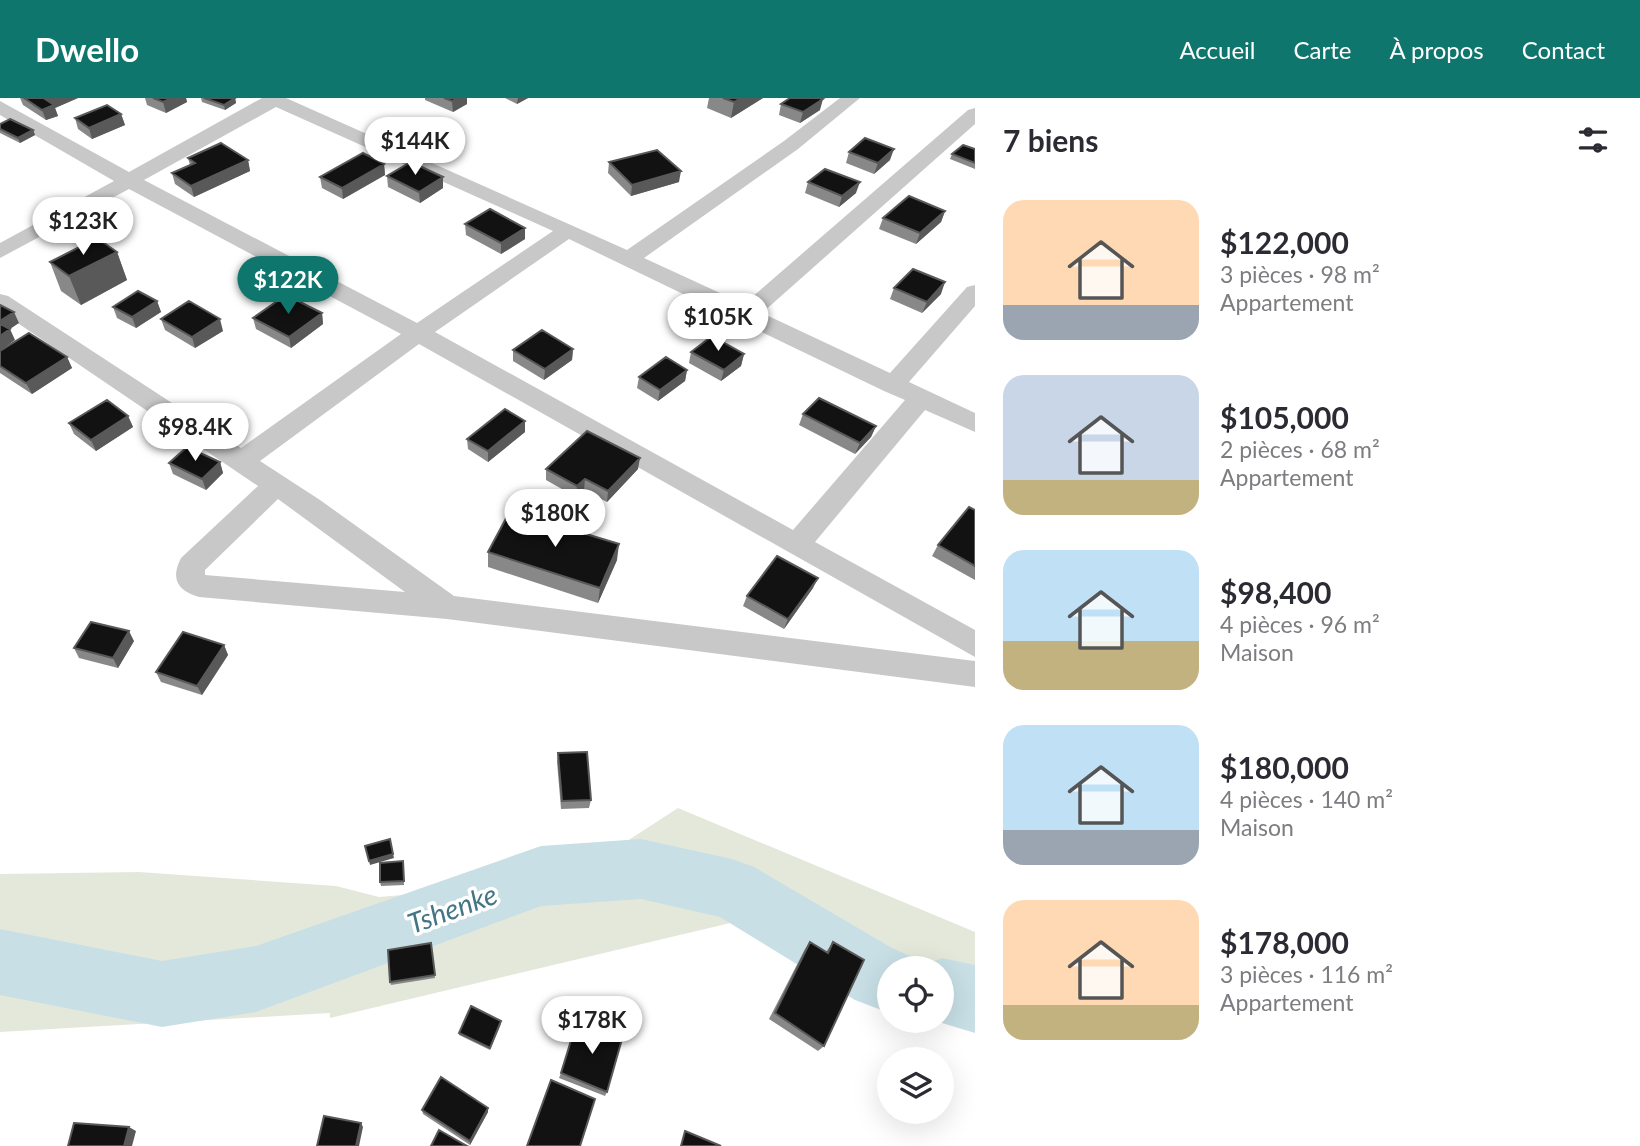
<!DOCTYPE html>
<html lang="fr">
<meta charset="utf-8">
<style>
body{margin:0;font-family:Lato,sans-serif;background:#f7f7f7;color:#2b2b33;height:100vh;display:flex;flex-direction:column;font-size:26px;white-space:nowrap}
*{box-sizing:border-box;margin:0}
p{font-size:23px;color:#7c7c81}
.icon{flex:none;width:38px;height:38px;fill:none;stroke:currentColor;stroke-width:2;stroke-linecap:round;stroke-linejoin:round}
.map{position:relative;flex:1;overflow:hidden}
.drawer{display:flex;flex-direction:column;background:#fff;width:665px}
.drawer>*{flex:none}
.tools{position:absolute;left:877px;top:858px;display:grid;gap:14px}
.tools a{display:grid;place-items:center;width:77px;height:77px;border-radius:50%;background:#fff;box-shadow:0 7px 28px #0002;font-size:35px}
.price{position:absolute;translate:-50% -60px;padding:0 16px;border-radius:24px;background:#fff;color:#222;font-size:23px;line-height:46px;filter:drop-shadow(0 2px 4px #0008)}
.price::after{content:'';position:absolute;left:50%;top:42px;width:21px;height:16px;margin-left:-10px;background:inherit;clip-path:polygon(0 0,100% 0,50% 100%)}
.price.active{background:#0f766e;color:#fff}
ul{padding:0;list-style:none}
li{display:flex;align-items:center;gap:21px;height:175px;padding:0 28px}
li span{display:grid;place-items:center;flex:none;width:196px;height:140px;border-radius:21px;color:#555}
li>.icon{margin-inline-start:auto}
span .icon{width:84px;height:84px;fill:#fffc;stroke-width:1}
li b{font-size:30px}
h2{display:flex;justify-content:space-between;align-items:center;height:84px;padding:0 28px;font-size:30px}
header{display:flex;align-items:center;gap:42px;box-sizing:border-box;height:98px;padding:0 35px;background:#0f766e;color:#fff}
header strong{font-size:33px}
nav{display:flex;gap:38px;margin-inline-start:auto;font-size:24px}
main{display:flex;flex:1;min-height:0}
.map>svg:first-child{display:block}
</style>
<header>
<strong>Dwello</strong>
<nav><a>Accueil</a><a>Carte</a><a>À propos</a><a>Contact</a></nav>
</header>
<main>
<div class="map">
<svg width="975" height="1048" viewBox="0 0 975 1048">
<rect width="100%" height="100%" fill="#fff"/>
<!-- green -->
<path fill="#e4e8da" d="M678,710L975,834V915L942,892V870H907L894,861L760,818L330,920V915L0,934V776L139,774L336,788L379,799L425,795L604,758Z"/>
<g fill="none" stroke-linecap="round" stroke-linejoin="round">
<!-- river -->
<path fill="#c8dfe6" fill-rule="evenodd" d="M641,741L732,761L754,769L892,850L912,859L917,870H889V915L855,902L720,819L641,801L541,808L256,914L162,929L0,897V831L162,863L256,848L541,748Z
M942,860L975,867V935L932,922H942V870H918Z"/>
<!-- minor -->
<path fill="#c8c8c8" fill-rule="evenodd" d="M262,0H286L627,152L784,43L840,0H860L798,51L644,160L744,206L968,12L975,10V26L762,215L890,275L967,189L975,187V208L909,284L975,315V334L925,312L815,444L975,532V559L419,246L260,363L320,402L454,498L975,563V589L447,521L199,499C178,493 170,481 181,460L258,388L0,213V196L8,198L241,350L401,236L129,91L0,160V145L114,83L0,17V3L129,74ZM276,9L553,133L417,225L144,82ZM569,141L884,293L905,302L793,432L435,234ZM278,401L405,494L205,477V472Z"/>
</g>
<!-- wall -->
<path fill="#888" d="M20,0H78L55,10L58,18L46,22L23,7Z
M145,0H186L187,4L166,15L147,7Z
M201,0H235L236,5L225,12L202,4Z
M425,0H467V6L453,14L425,2Z
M505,0H528L517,6Z
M709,0H763L731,20L707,10Z
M781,6L820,12L800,25L779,17Z
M121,16L125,27L92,41L78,31L75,20Z
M0,26L33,32L35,37L20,45L0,35Z
M975,51V71L950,61L952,56Z
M849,54L890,62L874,76L846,65Z
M188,60L248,62L250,73L194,99L175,86L172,75L190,67Z
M609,64L679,84L631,98L608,75Z
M384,66L385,77L343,101L322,90L320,79Z
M387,78L443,90L420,105L388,89Z
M808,84L856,95L839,109L805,95Z
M945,113L941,124L916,146L879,131L883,120Z
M465,126L525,141L501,156L466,137Z
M117,154L127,182L81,207L61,193L50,164Z
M894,190L941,196L922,215L890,201Z
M157,203L161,214L136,230L117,220L113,209Z
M322,215L323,226L291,250L256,231L253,220Z
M161,221L223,233L195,250L165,232Z
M573,251L572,262L544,282L513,263V252Z
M0,253L67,259L72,270L32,296L0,275Z
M691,254L744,256L741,268L721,283L689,265Z
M687,272L685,283L658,303L637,290L639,279Z
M803,316L876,328L871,339L855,356L799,327Z
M128,318L133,329L96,353L74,336L69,325Z
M525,323V334L488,364L468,351L467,341Z
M220,364L223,375L206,392L173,376L169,365Z
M546,371H638L607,404L584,392L576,399L546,382Z
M975,412V482L932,458L938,447Z
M488,454L617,462L598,505L488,469Z
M813,490L784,531L743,508L747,498Z
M134,543L118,570L79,560L74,550Z
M224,547L228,557L202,597L161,584L156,574Z
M558,655L591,702L589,710L561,711L557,664Z
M403,763L404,787L381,788L380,784Z
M810,844L826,854L833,844L824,948L818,953L769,921L805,851Z
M431,845L435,880L391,887L390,884Z
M501,926L490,952L459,937V935Z
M561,975L607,994L605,998L559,980Z
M422,1012L488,1014L470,1047L423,1016Z"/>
<!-- shaded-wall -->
<path fill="#595959" d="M49,0H78L55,10L58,18L46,22L42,12L45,1Z
M172,0H186L187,4L166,15L163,4Z
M235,0L236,5L225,12L224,7Z
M459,0H467V6L453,14L452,3Z
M518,0H528L517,6Z
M741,0H763L731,20L734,4Z
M823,1L820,12L800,25L803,14Z
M121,16L125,27L92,41L89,30Z
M33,32L35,37L20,45L18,40Z
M894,51L890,62L874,76L878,65Z
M248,62L250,73L194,99L191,88Z
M384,66L385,77L343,101L342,90Z
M681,73L679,84L631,98L632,87Z
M443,79V90L420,105L419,94Z
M860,84L856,95L839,109L842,98Z
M945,113L941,124L916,146L920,135Z
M525,130V141L501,156V145Z
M117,154L127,182L81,207L69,178Z
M945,184L941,196L922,215L927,204Z
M157,203L161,214L136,230L132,219Z
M14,214L19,225L10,231L15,242L0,253V223Z
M322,215L323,226L291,250L289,239Z
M220,221L223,233L195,250L192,239Z
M573,251L572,262L544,282L545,271Z
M744,256L741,268L721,283L724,272Z
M67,259L72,270L32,296L26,285Z
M687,272L685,283L658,303L660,292Z
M128,318L133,329L96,353L91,342Z
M525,323V334L488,364V353Z
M876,328L871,339L855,356L860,345Z
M640,360L638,371L607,404L608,393Z
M220,364L223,375L206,392L202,381Z
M585,381L584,392L576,399L577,388Z
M619,446L617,462L598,505L600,490Z
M818,480L813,490L784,531L788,521Z
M129,533L134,543L118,570L113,560Z
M224,547L228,557L202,597L197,588Z
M393,756L394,760L370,767L369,763Z
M488,1010V1014L470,1047V1043Z
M361,1025L363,1029L359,1048H356Z
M129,1029L136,1033L132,1048H124Z"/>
<!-- building -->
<path fill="#121212" stroke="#595959" stroke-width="2" d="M24,0H49L45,1L54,7L42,12Z
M153,0H172L163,4Z
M204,0H235L224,7Z
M444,0H459L452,3Z
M723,0H741L734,4Z
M790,0H819L823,1L803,14L781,6Z
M107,7L121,16L89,30L75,20Z
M10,21L33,32L18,40L0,31V26Z
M865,40L894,51L878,65L849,54Z
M221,45L248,62L191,88L172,75L195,65L188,60Z
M963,47L975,51V65L952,56Z
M657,52L681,73L632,87L609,64Z
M363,55L384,66L342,90L320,79Z
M411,64L443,79L419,94L387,78Z
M825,71L860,84L842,98L808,84Z
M909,98L945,113L920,135L883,120Z
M490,111L525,130L501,145L465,126Z
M97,140L117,154L69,178L50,164Z
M913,171L945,184L927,204L894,190Z
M138,193L157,203L132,219L113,209Z
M286,197L322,215L289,239L253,220Z
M189,203L220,221L192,239L161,221Z
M0,207L14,214L0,223Z
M0,226L10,231L0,238Z
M542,232L573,251L545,271L513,252Z
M29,235L67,259L26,285L0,268V253Z
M712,238L744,256L724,272L691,254Z
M666,259L687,272L660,292L639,279Z
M819,300L876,328L860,345L803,316Z
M107,302L128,318L91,342L69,325Z
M505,311L525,323L488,353L467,341Z
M587,333L640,360L608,393L585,381L577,388L546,371Z
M187,349L220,364L202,381L169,365Z
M969,409L975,412V468L938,447Z
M510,413L619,446L600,490L488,454Z
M777,458L818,480L788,521L747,498Z
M91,524L129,533L113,560L74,550Z
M183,534L224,547L197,588L156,574Z
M587,654L591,702L562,703L558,655Z
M390,741L393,756L369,763L365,748Z
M403,763L404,783L380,784V765Z
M810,844L828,855L833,844L864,862L824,948L775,915Z
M431,845L435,877L390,884L388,852Z
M471,908L501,923L490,950L459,935Z
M577,923L622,941L607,994L561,975Z
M441,979L488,1010L470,1043L422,1012Z
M551,982L595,1001L580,1048H527Z
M324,1018L361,1025L356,1048H317Z
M74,1025L129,1029L124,1048H68Z
M439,1032L467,1048H431Z
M685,1033L721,1048H681Z"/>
<g text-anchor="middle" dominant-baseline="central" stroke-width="7" stroke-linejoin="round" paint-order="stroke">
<!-- near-water labels -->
<g font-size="28" font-style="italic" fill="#437584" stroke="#fff">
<text transform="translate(452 810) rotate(-20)">Tshenke</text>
</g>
</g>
</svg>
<div class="tools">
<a><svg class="icon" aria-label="locate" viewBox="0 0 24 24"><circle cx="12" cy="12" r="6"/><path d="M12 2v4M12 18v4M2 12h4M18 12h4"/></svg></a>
<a><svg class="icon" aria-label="layers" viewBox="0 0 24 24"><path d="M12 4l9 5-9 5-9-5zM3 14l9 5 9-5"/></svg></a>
</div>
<b class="price" style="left:415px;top:79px">$144K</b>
<b class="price" style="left:83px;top:159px">$123K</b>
<b class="price active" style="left:288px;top:218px">$122K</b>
<b class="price" style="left:718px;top:255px">$105K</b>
<b class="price" style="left:195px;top:365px">$98.4K</b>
<b class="price" style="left:555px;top:451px">$180K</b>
<b class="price" style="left:592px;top:958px">$178K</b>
</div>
<section class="drawer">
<h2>7 biens<svg class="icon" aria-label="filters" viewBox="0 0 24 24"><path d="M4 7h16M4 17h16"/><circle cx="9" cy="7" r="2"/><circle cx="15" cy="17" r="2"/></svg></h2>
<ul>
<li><span style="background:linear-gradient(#ffd9b3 75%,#9aa5b1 0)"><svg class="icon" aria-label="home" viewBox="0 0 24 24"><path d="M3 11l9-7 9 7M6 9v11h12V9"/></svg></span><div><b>$122,000</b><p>3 pièces · 98 m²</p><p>Appartement</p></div></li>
<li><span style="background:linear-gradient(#c9d6e8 75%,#c2b280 0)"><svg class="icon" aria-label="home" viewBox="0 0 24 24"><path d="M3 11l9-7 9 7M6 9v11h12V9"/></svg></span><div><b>$105,000</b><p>2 pièces · 68 m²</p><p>Appartement</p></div></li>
<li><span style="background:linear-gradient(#bfe0f5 65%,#c2b280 0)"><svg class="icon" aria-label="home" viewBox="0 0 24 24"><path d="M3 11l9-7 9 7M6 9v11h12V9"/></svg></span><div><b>$98,400</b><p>4 pièces · 96 m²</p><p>Maison</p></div></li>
<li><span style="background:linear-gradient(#bfe0f5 75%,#9aa5b1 0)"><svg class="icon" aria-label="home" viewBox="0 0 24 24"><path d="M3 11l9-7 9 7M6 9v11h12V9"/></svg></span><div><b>$180,000</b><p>4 pièces · 140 m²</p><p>Maison</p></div></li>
<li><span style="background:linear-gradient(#ffd9b3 75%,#c2b280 0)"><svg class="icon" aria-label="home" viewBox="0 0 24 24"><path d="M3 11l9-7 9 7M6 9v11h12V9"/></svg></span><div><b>$178,000</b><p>3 pièces · 116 m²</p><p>Appartement</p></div></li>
</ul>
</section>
</main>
